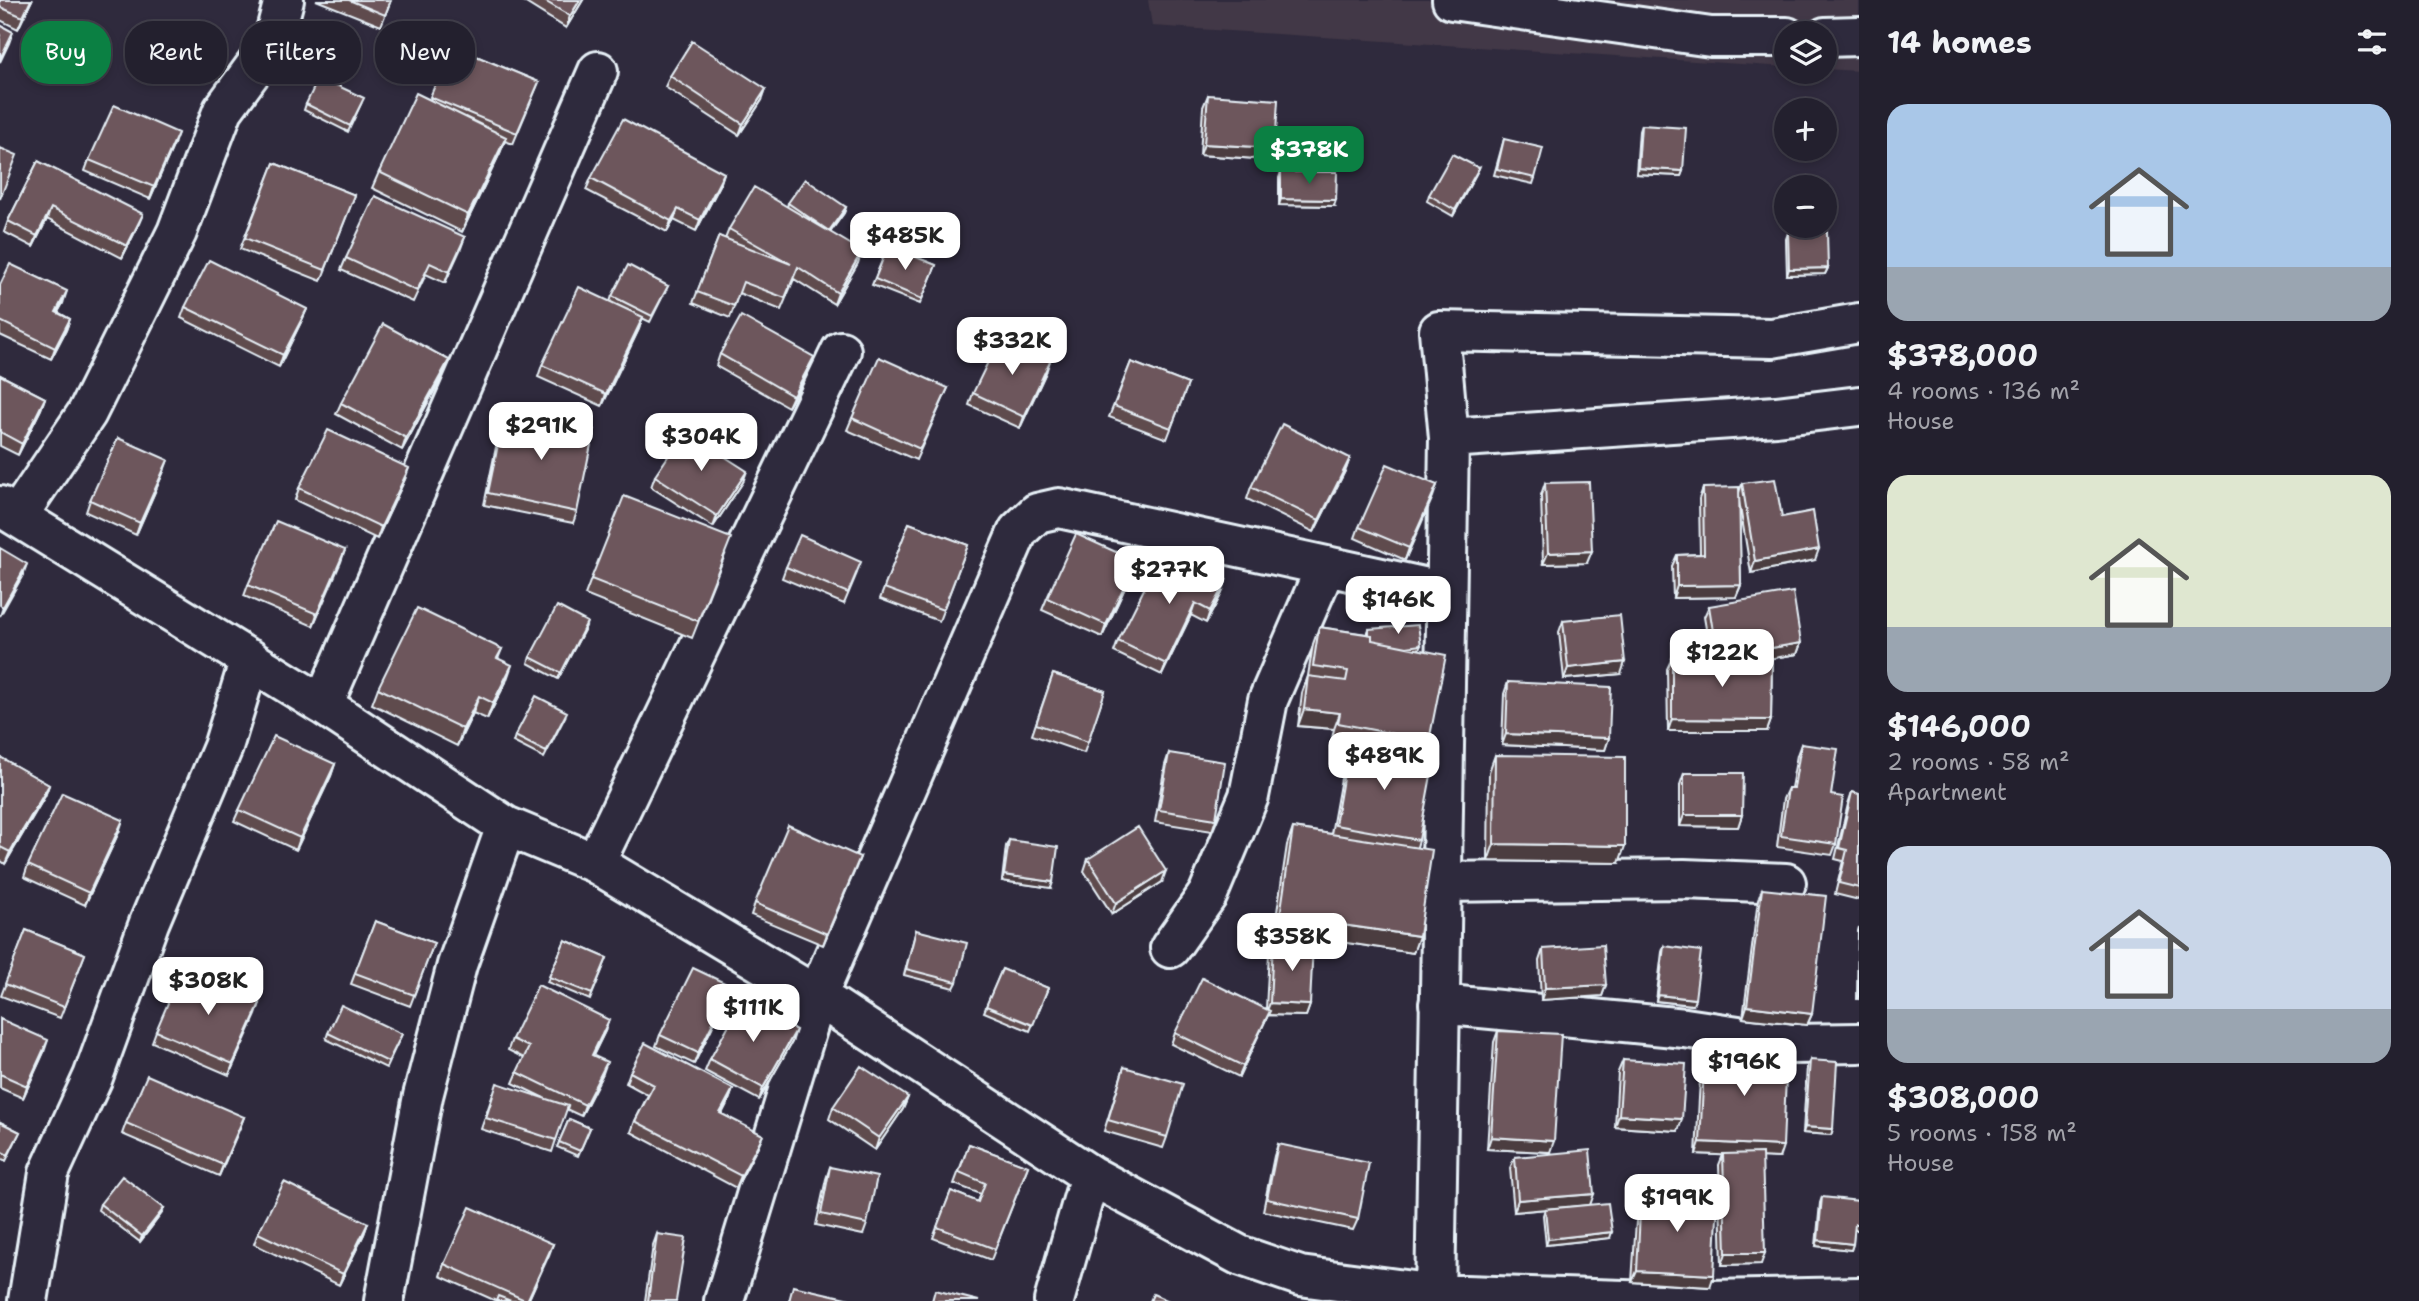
<!DOCTYPE html>
<meta charset="utf-8">
<style>
body{margin:0;font-family:"Shantell Sans",sans-serif;background:#2b2836;color:#f1f3f6;height:100vh;display:flex;flex-direction:column;font-size:26px;white-space:nowrap}
*{box-sizing:border-box;margin:0}
p{font-size:23px;color:#a3a3aa}
.icon{flex:none;width:38px;height:38px;fill:none;stroke:currentColor;stroke-width:2;stroke-linecap:round;stroke-linejoin:round}
.map{position:relative;flex:1;overflow:hidden}
.drawer{display:flex;flex-direction:column;background:#23202e;width:560px}
.drawer>*{flex:none}
.top-card{position:absolute;left:21px;top:21px;width:665px;height:63px;display:flex;gap:14px}
.fabs{position:absolute;left:1774px;top:21px;display:grid;gap:14px}
.fabs a{display:grid;place-items:center;width:63px;height:63px;border-radius:50%;background:#23202e;box-shadow:0 4px 10px #0003,0 0 0 2px #403e4a;font-size:35px}
.price{position:absolute;translate:-50% -60px;padding:0 16px;border-radius:14px;background:#fff;color:#222;font-size:23px;line-height:46px;filter:drop-shadow(0 2px 4px #0008)}
.price::after{content:'';position:absolute;left:50%;top:42px;width:21px;height:16px;margin-left:-10px;background:inherit;clip-path:polygon(0 0,100% 0,50% 100%)}
.price.active{background:#0b8043;color:#fff}
ul{padding:0;list-style:none}
li{display:grid;align-content:center;gap:14px;height:371px;padding:0 28px}
li span{display:grid;place-items:center;height:217px;border-radius:21px;color:#555}
li>.icon{margin-inline-start:auto}
span .icon{width:126px;height:126px;fill:#fffc;stroke-width:1}
li b{font-size:30px}
h2{display:flex;justify-content:space-between;align-items:center;height:84px;padding:0 28px;font-size:30px}
.chip{padding:0 24px;border-radius:28px;background:#23202e;box-shadow:0 4px 10px #0003,0 0 0 2px #403e4a;font-size:24px;line-height:63px}
.chip.active{background:#0b8043;color:#fff}
main{display:flex;flex:1;min-height:0}
.map>svg:first-child{display:block}
</style>
<main>
<div class="map">
<svg width="1859" height="1301" viewBox="0 0 1859 1301">
<rect width="100%" height="100%" fill="#2f2a3d"/>
<filter id="ink" filterUnits="userSpaceOnUse"><feTurbulence type="fractalNoise" baseFrequency=".0143" numOctaves="2"/><feDisplacementMap in="SourceGraphic" scale="14" xChannelSelector="R" yChannelSelector="G"/><feConvolveMatrix kernelMatrix="1 2 1 2 8 2 1 2 1" color-interpolation-filters="sRGB"/></filter>
<g filter="url(#ink)">
<!-- built -->
<path fill="#423846" d="M1148,0H1859V71L1825,69V33H1787V67L1152,26Z"/>
<g fill="none" stroke-linecap="round" stroke-linejoin="round">
<!-- minor casing -->
<g stroke="#e8f1f8" stroke-width="44">
<path id="minor" d="M1452,0L1711,37H1787
M1825,37L1859,36
M1449,438L1776,416L1859,406
M0,506L323,705L506,826L595,863L817,996L1090,1175L1239,1255L1300,1276L1435,1294L1655,1301L1859,1297
M18,515L87,413L177,232L223,110L273,42L284,0
M323,705L598,71
M595,863L841,351
M1441,882L1684,879L1786,883
M1170,948L1208,894L1249,796L1268,700L1326,566
M1439,1004L1685,1028L1791,1044L1859,1043
M28,1301L49,1173L93,1077L149,923L223,747L250,659
M384,1301L423,1096L457,965L506,826
M724,1301L817,996L1018,531L1037,513L1059,508L1446,592
M1054,1301L1090,1175
M1435,1301L1449,438L1439,331L1772,338L1859,323"/>
</g>
<!-- minor -->
<use href="#minor" stroke="#2f2a3d" stroke-width="38"/>
</g>
<!-- wall -->
<path fill="#5e4b4e" stroke="#e8f1f8" stroke-width="2" d="M0,0H32L18,29L0,20Z
M316,0H391L381,26Z
M521,0H583L566,28Z
M452,46L539,82L513,144L505,141L500,153L462,232L372,188L379,172L430,100Z
M670,76L762,100L739,135L665,87Z
M1208,95L1275,148L1271,160L1200,155L1203,107Z
M306,104H361L348,132L304,110Z
M1641,125L1683,171L1681,176L1636,174L1639,131Z
M1504,139L1535,178L1533,184L1494,175Z
M174,144L150,199L85,171L89,160Z
M38,161L138,226L122,258L47,219L33,247L4,232L8,221Z
M274,163L355,195L321,281L240,249Z
M1479,168L1453,216L1427,201L1429,195Z
M1281,172L1334,206L1279,205V178Z
M724,173L720,185L696,231L674,220L667,232L586,190L591,178Z
M788,203L846,207L844,213L830,232L858,263L834,304L794,279L781,310L739,293L730,318L693,303L719,236L725,239L729,229L787,207Z
M1788,233L1828,268L1825,274L1787,275L1786,239Z
M465,237L445,283L426,274L413,302L341,270L346,258Z
M888,246L936,265L920,304L872,285Z
M0,285L63,303L58,312L70,319L66,330L51,359L0,335Z
M668,286L650,322L642,318L639,329L602,406L538,377L542,365L610,302L612,296Z
M185,307L307,309L302,320L279,367L181,318Z
M720,354L814,357L810,368L788,407L716,366Z
M449,360L445,371L402,450L336,414L341,403Z
M1131,362L1188,384L1167,439L1109,417Z
M1046,372L1020,428L969,405L973,393Z
M0,375L45,398L41,409L18,455L0,446Z
M948,388L916,460L847,430L852,418Z
M505,411L577,512L573,523L484,505L501,423Z
M1350,458L1346,469L1314,532L1247,499L1251,487Z
M164,471L136,535L86,512L90,500Z
M655,476L743,482L713,527L651,487Z
M405,479L377,539L295,500L299,488Z
M1545,483L1587,563L1543,564L1541,495Z
M1742,483L1782,517L1815,560L1751,573L1739,501L1741,585L1736,597L1673,598L1672,566L1677,555L1700,554L1699,499L1703,488L1739,493Z
M1437,485L1405,560L1355,538L1359,527Z
M909,523L968,545L939,621L880,599Z
M345,550L313,626L244,596L248,585Z
M725,555L692,638L585,595L591,579Z
M786,567L857,573L844,604L782,578Z
M1132,573L1102,637L1042,610L1047,598Z
M1226,581L1222,593L1206,623L1191,615L1162,675L1114,652L1118,641Z
M1709,606L1801,643L1797,654L1772,658L1771,720L1767,731H1668L1667,669L1672,658H1711L1704,617Z
M1563,621L1621,674L1564,679L1559,632Z
M1319,627L1367,634L1369,629L1421,645L1419,649L1429,741L1423,757L1419,840L1417,847L1419,936L1413,953L1274,932L1287,845L1293,828L1331,834L1345,756L1349,744L1397,753L1332,739L1334,729L1298,726L1302,693L1308,676L1313,644Z
M585,628L558,679L528,663L530,657Z
M502,649L498,659L506,682L487,719L473,713L457,746L372,704L378,688Z
M1053,674L1105,691L1084,753L1032,735Z
M1508,682L1609,738L1605,750L1502,745L1504,694Z
M565,717L544,758L513,742L515,736Z
M1801,744L1831,795L1836,844L1832,855L1777,847L1783,799L1788,788H1791L1797,755Z
M1169,753L1216,819L1212,831L1155,822L1165,765Z
M1495,755L1619,863L1488,861L1489,772Z
M0,757L49,785L45,796L5,864L0,860Z
M335,764L331,776L296,850L234,821L239,810Z
M1684,773L1742,815L1738,827L1680,826V785Z
M1852,792L1859,794V900L1835,894L1843,861L1835,859L1848,804Z
M119,832L85,905L24,877L28,865Z
M1009,840L1051,888L1002,881L1006,846Z
M860,857L823,945L751,915L755,903Z
M1088,859L1162,882L1112,914L1084,871Z
M1762,889L1812,1014L1807,1025L1743,1018L1758,900Z
M375,921L434,943L410,1006L351,984Z
M1859,927V999H1857L1858,931Z
M26,930L85,954L60,1018L1,996Z
M916,930L957,982L954,988L904,975Z
M565,940L607,958L590,1000L547,982Z
M1273,942L1310,1005L1306,1016L1268,1015L1239,1077L1171,1044L1175,1033L1266,1009L1269,953Z
M1664,946L1693,1005L1656,1001L1662,952Z
M1543,949L1606,985L1602,996L1541,1000L1539,961Z
M1002,969L1048,988L1030,1031L984,1012Z
M727,997L694,1064L656,1046L660,1035Z
M260,1003L229,1075L152,1042L156,1031Z
M0,1019L44,1052L23,1098L0,1088Z
M605,1031L593,1055L603,1073L581,1116L566,1109L552,1152L481,1129L493,1094L544,1098L513,1083L524,1058L508,1050L512,1039Z
M1498,1031L1550,1152L1487,1149L1494,1042Z
M328,1033L402,1034L386,1068L326,1039Z
M792,1042L759,1100L705,1071L710,1059Z
M1705,1050L1779,1158L1762,1157L1761,1264L1722,1265L1719,1165L1723,1155L1696,1154L1701,1061Z
M1623,1060L1682,1119L1678,1131L1615,1127L1618,1072Z
M1810,1060L1833,1129L1831,1135L1803,1133L1807,1066Z
M1124,1067L1167,1137L1163,1148L1104,1131Z
M630,1072L733,1089L729,1100L722,1114L758,1146L736,1188L631,1132L635,1121L648,1095L626,1083Z
M908,1097L903,1109L875,1150L829,1119L833,1107Z
M244,1117L219,1176L122,1134L126,1123Z
M569,1119L590,1128L578,1156L557,1147Z
M0,1122L20,1132L6,1161L0,1158Z
M969,1144L1028,1166L991,1260L933,1238L951,1191L978,1202L981,1194L954,1184Z
M1278,1144L1358,1219L1353,1230L1263,1211L1274,1156Z
M1515,1157L1590,1205L1610,1238L1546,1245L1543,1215L1545,1209L1568,1207L1514,1212L1510,1168Z
M830,1167L867,1224L863,1235L816,1225L826,1179Z
M1641,1194L1710,1287L1632,1282L1637,1206Z
M1822,1197L1859,1230H1854L1853,1244L1851,1250L1816,1246L1820,1203Z
M100,1204L164,1208L162,1213L140,1242L98,1210Z
M368,1223L364,1234L339,1285L254,1244L258,1233Z
M657,1234L676,1301H645L653,1245Z
M553,1244L528,1301H496L440,1276L444,1264Z"/>
<!-- shaded-wall -->
<path fill="#4c3d40" stroke="#e8f1f8" stroke-width="2" d="M31,0H32L18,29L23,17Z
M580,0H583L566,28L570,16Z
M13,32L9,43L0,62V59Z
M766,89L762,100L739,135L743,124Z
M178,133L174,144L150,199L154,187Z
M506,137L500,153L462,232L468,215Z
M1204,144L1275,148L1271,160L1200,155Z
M1479,168L1476,174L1453,216L1455,210Z
M1638,168L1683,171L1681,176L1636,174Z
M724,173L720,185L696,231L700,220Z
M1281,199L1336,200L1334,206L1279,205Z
M846,207L844,213L827,237L829,231Z
M51,208L47,219L33,247L37,236Z
M678,209L674,220L667,232L671,221Z
M143,214L138,226L122,258L127,246Z
M465,237L461,248L445,283L449,272Z
M862,251L858,263L834,304L838,293Z
M1828,268L1825,274L1787,275L1789,269Z
M67,291L63,303L52,323L56,312Z
M307,309L302,320L279,367L283,355Z
M643,317L639,329L602,406L606,394Z
M70,319L66,330L51,359L55,348Z
M814,357L810,368L788,407L793,396Z
M449,360L445,371L402,450L406,438Z
M1050,361L1046,372L1020,428L1024,417Z
M45,398L41,409L18,455L22,444Z
M1350,458L1346,469L1314,532L1319,520Z
M168,460L164,471L136,535L140,523Z
M409,468L405,479L377,539L381,527Z
M747,471L743,482L713,527L717,516Z
M1437,485L1433,497L1405,560L1409,548Z
M1819,549L1815,560L1751,573L1755,561Z
M345,550L341,562L313,626L317,614Z
M1592,551L1587,563L1543,564L1548,553Z
M1136,561L1132,573L1102,637L1106,625Z
M27,564L23,575L0,616L3,607Z
M1226,581L1222,593L1206,623L1210,611Z
M1741,585L1736,597L1673,598L1677,586Z
M1195,603L1191,615L1162,675L1166,664Z
M587,622L585,628L558,679L561,673Z
M1801,643L1797,654L1713,669L1717,657Z
M1625,662L1621,674L1564,679L1568,668Z
M512,665L506,682L487,719L493,703Z
M479,696L473,713L457,746L463,729Z
M1304,709L1340,713L1334,729L1298,726Z
M1672,719L1771,720L1767,731H1668Z
M1506,734L1609,738L1605,750L1502,745Z
M335,764L331,776L296,850L300,838Z
M49,785L45,796L5,864L10,852Z
M1684,815H1742L1738,827L1680,826Z
M123,820L119,832L85,905L89,893Z
M1494,844L1625,846L1619,863L1488,861Z
M860,857L856,868L823,945L827,934Z
M1166,871L1162,882L1112,914L1116,903Z
M1004,875L1053,882L1051,888L1002,881Z
M1280,916L1419,936L1413,953L1274,932Z
M1606,985L1602,996L1541,1000L1545,988Z
M731,986L727,997L694,1064L698,1053Z
M1658,995L1695,999L1693,1005L1656,1001Z
M260,1003L256,1015L229,1075L233,1064Z
M1270,1003L1310,1005L1306,1016L1268,1015L1239,1077Z
M1747,1006L1812,1014L1807,1025L1743,1018Z
M609,1020L605,1031L588,1066L592,1055Z
M796,1030L792,1042L759,1100L763,1088Z
M48,1040L44,1052L23,1098L27,1086Z
M607,1062L603,1073L581,1116L585,1105Z
M733,1089L729,1100L716,1124L720,1113Z
M908,1097L903,1109L875,1150L879,1138Z
M1619,1115L1682,1119L1678,1131L1615,1127Z
M244,1117L240,1128L219,1176L223,1165Z
M1805,1127L1833,1129L1831,1135L1803,1133Z
M763,1135L758,1146L736,1188L741,1176Z
M1491,1137L1554,1141L1550,1152L1487,1149Z
M1700,1142L1783,1146L1779,1158L1696,1154Z
M1594,1194L1590,1205L1514,1212L1518,1200Z
M164,1208L162,1213L140,1242L142,1236Z
M368,1223L364,1234L339,1285L343,1274Z
M1855,1224H1859V1230L1852,1229Z
M1612,1232L1610,1238L1546,1245L1548,1239Z
M1818,1240L1853,1244L1851,1250L1816,1246Z
M553,1244L549,1255L528,1301H527Z
M1726,1253H1765L1761,1264L1722,1265Z
M1637,1271L1714,1275L1710,1287L1632,1282Z"/>
<!-- building -->
<path fill="#6d575b" stroke="#e8f1f8" stroke-width="2" d="M0,0H31L23,17L0,7Z
M349,0H391L385,15Z
M543,0H580L570,16Z
M0,25L13,32L0,59Z
M692,41L766,89L743,124L670,76Z
M452,46L539,82L517,133L430,97Z
M319,77L364,98L350,126L306,104Z
M416,93L506,137L468,215L379,172Z
M1208,95L1278,100L1275,148L1204,144Z
M114,105L178,133L154,187L89,160Z
M623,119L724,173L700,220L678,209L671,221L591,178Z
M1641,125L1686,128L1683,171L1638,168Z
M1504,139L1543,148L1535,178L1497,169Z
M0,148L17,155L0,199Z
M1452,154L1479,168L1455,210L1429,195Z
M38,161L143,214L127,246L51,208L37,236L8,221Z
M274,163L355,195L325,270L245,238Z
M1281,172H1337L1336,200L1281,199Z
M805,179L846,207L829,231L788,203Z
M754,187L862,251L838,293L798,267L785,298L743,282L734,306L697,292L719,236L791,264L729,229Z
M375,196L465,237L449,272L430,263L417,291L346,258Z
M1827,232L1828,268L1789,269L1788,233Z
M888,246L936,265L922,299L875,279Z
M209,260L307,309L283,355L185,307Z
M10,264L67,291L56,312L70,319L55,348L0,321V285Z
M628,265L668,286L652,316L612,296Z
M579,287L643,317L606,394L542,365Z
M741,316L814,357L793,396L720,354Z
M383,324L449,360L406,438L341,403Z
M1000,337L1050,361L1024,417L973,393Z
M879,357L948,388L920,449L852,418Z
M1131,362L1188,384L1171,428L1114,406Z
M0,375L45,398L22,444L0,432Z
M505,411L594,430L577,512L488,493Z
M1282,424L1350,458L1319,520L1251,487Z
M328,430L409,468L381,527L299,488Z
M685,431L747,471L717,516L655,476Z
M118,438L168,460L140,523L90,500Z
M1387,464L1437,485L1409,548L1359,527Z
M1775,479L1782,517L1813,511L1819,549L1755,561L1742,483Z
M1589,482L1592,551L1548,553L1545,483Z
M1739,487L1741,585L1677,586V555L1704,554L1703,488Z
M624,496L731,538L698,621L591,579Z
M276,521L345,550L317,614L248,585Z
M909,523L968,545L943,610L884,588Z
M1076,534L1136,561L1106,625L1047,598Z
M800,535L861,562L848,593L786,567Z
M0,548L27,564L3,607L0,605Z
M1163,551L1226,581L1210,611L1195,603L1166,664L1118,641Z
M1793,592L1801,643L1717,657L1709,606Z
M557,606L587,622L561,673L530,657Z
M417,608L502,649L497,658L512,665L493,703L479,696L463,729L378,688Z
M1620,615L1625,662L1568,668L1563,621Z
M1418,625L1421,645L1407,647L1372,640V635H1369V629Z
M1319,627L1372,635V640L1446,655L1429,741L1338,723L1340,713L1304,709L1308,676L1346,681L1348,671L1313,666Z
M1672,658H1772L1771,720L1672,719Z
M1053,674L1105,691L1088,742L1036,724Z
M1508,682L1611,687L1609,738L1506,734Z
M536,696L567,712L546,752L515,736Z
M274,736L335,764L300,838L239,810Z
M1349,744L1434,759L1419,840L1335,825Z
M1801,744L1838,749L1831,795L1843,797L1836,844L1781,836L1788,788H1794Z
M1169,753L1225,762L1216,819L1159,810Z
M1495,755L1625,757V846L1494,844Z
M0,757L49,785L10,852L0,847Z
M1684,773H1743L1742,815H1684Z
M1852,792L1859,794V888L1839,883L1847,850L1839,848Z
M62,793L123,820L89,893L28,865Z
M788,825L860,857L827,934L755,903Z
M1138,827L1166,871L1116,903L1088,859Z
M1293,828L1432,850L1419,936L1280,916Z
M1009,840L1058,847L1053,882L1004,875Z
M1762,889L1826,896L1812,1014L1747,1006Z
M375,921L434,943L414,995L355,973Z
M26,930L85,954L64,1007L5,984Z
M916,930L967,943L957,982L906,969Z
M565,940L607,958L592,994L549,977Z
M1273,942L1313,943L1310,1005L1270,1003Z
M1603,945L1606,985L1545,988L1543,949Z
M1664,946L1701,951L1695,999L1658,995Z
M693,968L731,986L698,1053L660,1035Z
M1002,969L1048,988L1033,1025L986,1006Z
M182,970L260,1003L233,1064L156,1031Z
M1202,978L1270,1011L1243,1066L1175,1033Z
M538,985L609,1020L592,1055L607,1062L585,1105L517,1072L529,1047L512,1039Z
M742,1001L796,1030L763,1088L710,1059Z
M341,1005L402,1034L388,1062L328,1033Z
M0,1019L48,1040L27,1086L0,1074Z
M1498,1031L1561,1034L1554,1141L1491,1137Z
M645,1043L733,1089L720,1113L763,1135L741,1176L635,1121L654,1085L630,1072Z
M1705,1050L1787,1054L1783,1146L1700,1142Z
M1623,1060L1686,1064L1682,1119L1619,1115Z
M1810,1060L1837,1062L1833,1129L1805,1127Z
M861,1066L908,1097L879,1138L833,1107Z
M1124,1067L1183,1084L1167,1137L1108,1120Z
M147,1075L244,1117L223,1165L126,1123Z
M497,1083L568,1106L556,1140L486,1118Z
M569,1119L590,1128L580,1151L559,1142Z
M0,1122L20,1132L8,1155L0,1151Z
M969,1144L1028,1166L995,1249L937,1227L951,1191L978,1202L985,1183L959,1172Z
M1278,1144L1369,1163L1358,1219L1267,1199Z
M1590,1150L1594,1194L1518,1200L1515,1157Z
M1762,1153L1765,1253H1726L1723,1154Z
M830,1167L877,1177L867,1224L821,1214Z
M122,1176L164,1208L142,1236L100,1204Z
M284,1182L368,1223L343,1274L258,1233Z
M1641,1194L1718,1198L1714,1275L1637,1271Z
M1822,1197L1859,1201V1224H1855L1853,1244L1818,1240Z
M1608,1203L1612,1232L1548,1239L1545,1209Z
M470,1207L553,1244L527,1301L444,1264Z
M657,1234L686,1238L676,1301H648Z
M793,1286L859,1301H789Z
M935,1290L979,1301H932Z
M1153,1294L1169,1301H1150Z
M498,1296L511,1301H496Z"/>
</g>
</svg>
<div class="fabs">
<a><svg class="icon" aria-label="layers" viewBox="0 0 24 24"><path d="M12 4l9 5-9 5-9-5zM3 14l9 5 9-5"/></svg></a>
<a>+</a>
<a>−</a>
</div>
<b class="price active" style="left:1309px;top:186px">$378K</b>
<b class="price" style="left:905px;top:272px">$485K</b>
<b class="price" style="left:1012px;top:377px">$332K</b>
<b class="price" style="left:541px;top:462px">$291K</b>
<b class="price" style="left:701px;top:473px">$304K</b>
<b class="price" style="left:1169px;top:606px">$277K</b>
<b class="price" style="left:1398px;top:636px">$146K</b>
<b class="price" style="left:1722px;top:689px">$122K</b>
<b class="price" style="left:1384px;top:792px">$489K</b>
<b class="price" style="left:1292px;top:973px">$358K</b>
<b class="price" style="left:208px;top:1017px">$308K</b>
<b class="price" style="left:753px;top:1044px">$111K</b>
<b class="price" style="left:1744px;top:1098px">$196K</b>
<b class="price" style="left:1677px;top:1234px">$199K</b>
<div class="top-card">
<a class="chip active">Buy</a>
<a class="chip">Rent</a>
<a class="chip">Filters</a>
<a class="chip">New</a>
</div>
</div>
<section class="drawer">
<h2>14 homes<svg class="icon" aria-label="filters" viewBox="0 0 24 24"><path d="M4 7h16M4 17h16"/><circle cx="9" cy="7" r="2"/><circle cx="15" cy="17" r="2"/></svg></h2>
<ul>
<li><span style="background:linear-gradient(#a9c7e8 75%,#9aa5b1 0)"><svg class="icon" aria-label="home" viewBox="0 0 24 24"><path d="M3 11l9-7 9 7M6 9v11h12V9"/></svg></span><div><b>$378,000</b><p>4 rooms · 136 m²</p><p>House</p></div></li>
<li><span style="background:linear-gradient(#dfe7d0 70%,#9aa5b1 0)"><svg class="icon" aria-label="home" viewBox="0 0 24 24"><path d="M3 11l9-7 9 7M6 9v11h12V9"/></svg></span><div><b>$146,000</b><p>2 rooms · 58 m²</p><p>Apartment</p></div></li>
<li><span style="background:linear-gradient(#c9d6e8 75%,#9aa5b1 0)"><svg class="icon" aria-label="home" viewBox="0 0 24 24"><path d="M3 11l9-7 9 7M6 9v11h12V9"/></svg></span><div><b>$308,000</b><p>5 rooms · 158 m²</p><p>House</p></div></li>
</ul>
</section>
</main>
